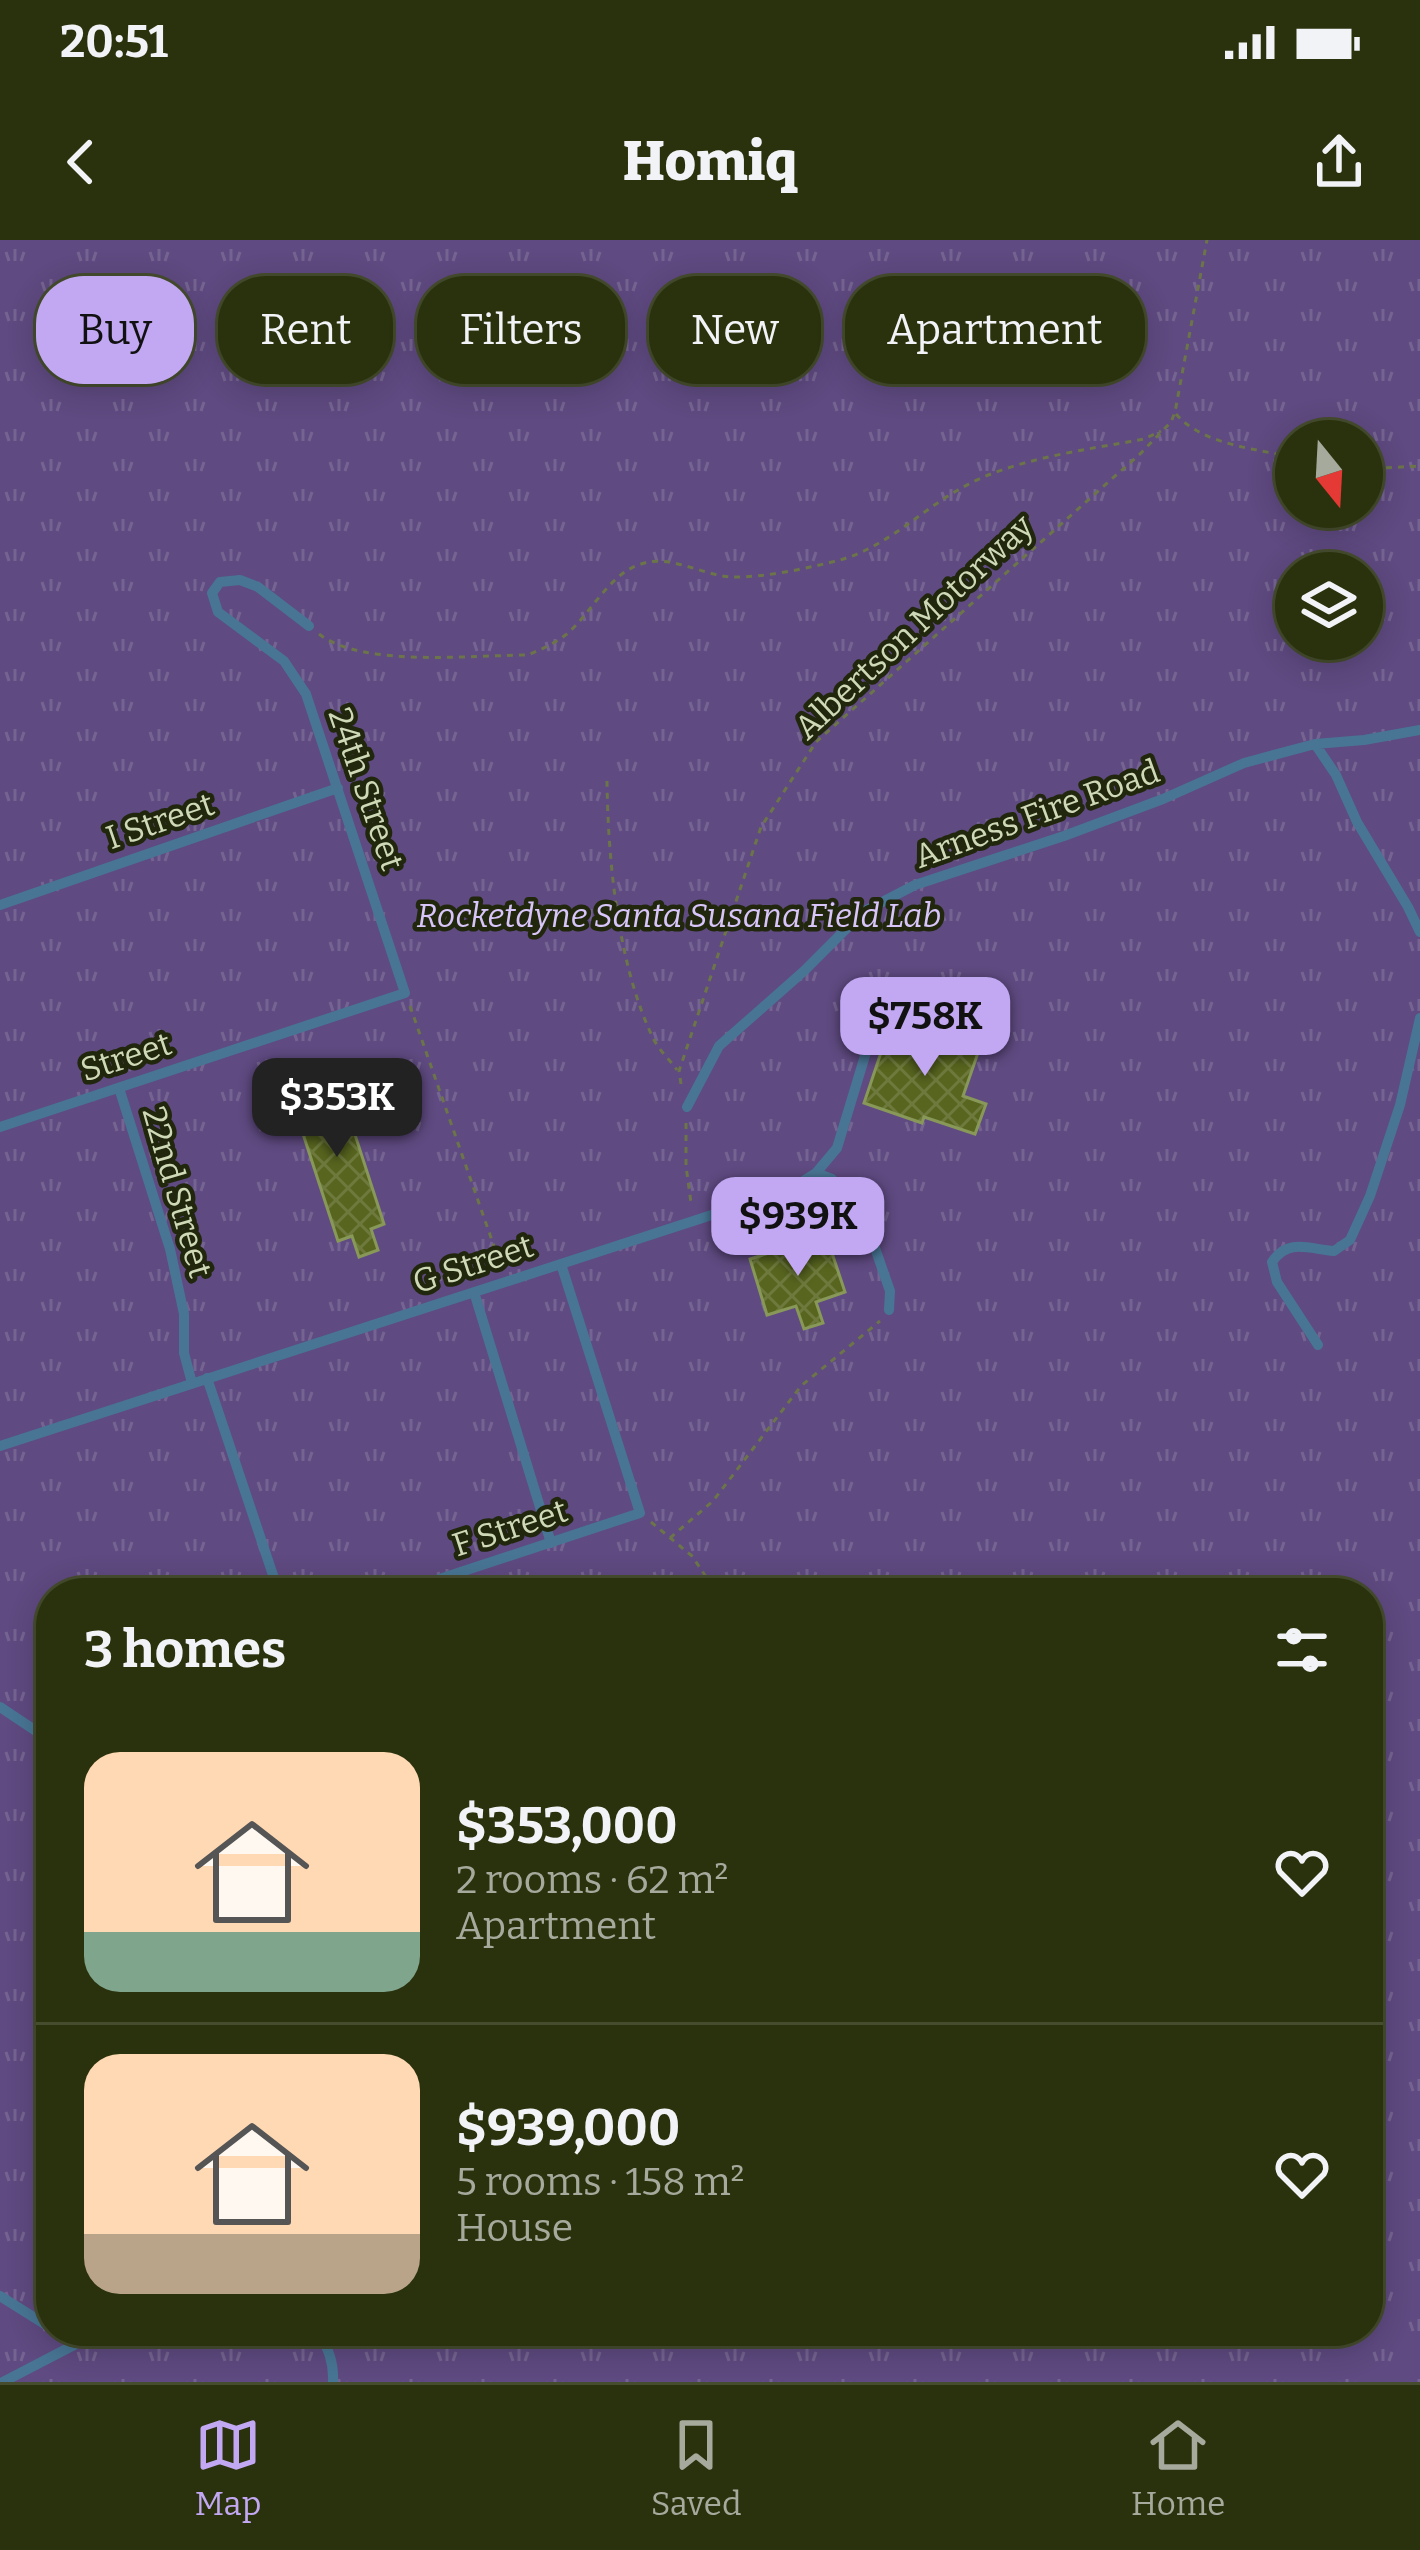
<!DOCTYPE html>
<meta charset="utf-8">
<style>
body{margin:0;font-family:Bitter,serif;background:#363e1b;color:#f1f3f6;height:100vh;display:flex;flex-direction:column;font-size:45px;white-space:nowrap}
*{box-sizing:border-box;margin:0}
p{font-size:39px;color:#a5aa9d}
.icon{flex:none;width:66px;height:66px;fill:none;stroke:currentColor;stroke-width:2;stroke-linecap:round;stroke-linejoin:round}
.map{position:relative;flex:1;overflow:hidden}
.side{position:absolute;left:36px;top:1338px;width:1347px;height:768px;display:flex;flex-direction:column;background:#2a320d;border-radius:48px;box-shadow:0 6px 30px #0003,0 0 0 3px #464d2e}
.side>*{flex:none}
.guide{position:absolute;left:36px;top:36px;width:1350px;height:108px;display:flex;gap:24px}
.needle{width:78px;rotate:162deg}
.buttons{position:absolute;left:1275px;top:180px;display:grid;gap:24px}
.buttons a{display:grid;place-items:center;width:108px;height:108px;border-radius:50%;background:#2a320d;box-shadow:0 6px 30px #0003,0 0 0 3px #464d2e;font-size:60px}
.price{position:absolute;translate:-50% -102px;padding:0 27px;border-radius:24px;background:#c2a8f2;color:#111;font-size:39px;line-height:78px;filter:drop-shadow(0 3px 6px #0008)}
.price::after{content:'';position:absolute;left:50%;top:72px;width:36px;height:27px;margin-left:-18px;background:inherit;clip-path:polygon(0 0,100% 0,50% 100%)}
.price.current{background:#222;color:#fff}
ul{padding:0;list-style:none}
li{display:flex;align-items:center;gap:36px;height:300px;padding:0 48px}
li+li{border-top:3px solid #464d2e}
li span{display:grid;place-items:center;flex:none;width:336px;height:240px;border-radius:36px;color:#555}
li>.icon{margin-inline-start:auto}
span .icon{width:144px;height:144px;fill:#fffc;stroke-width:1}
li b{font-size:51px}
h2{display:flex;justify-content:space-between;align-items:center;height:144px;padding:0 48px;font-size:51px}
.chip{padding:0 42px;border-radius:48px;background:#2a320d;box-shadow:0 6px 30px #0003,0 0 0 3px #464d2e;font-size:42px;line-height:108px}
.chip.current{background:#c2a8f2;color:#111}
.status{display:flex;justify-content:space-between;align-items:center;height:84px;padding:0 60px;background:#2a320d;direction:ltr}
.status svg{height:33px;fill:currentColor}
header{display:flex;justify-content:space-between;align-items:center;height:156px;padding:0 48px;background:#2a320d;font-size:54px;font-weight:800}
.tabs{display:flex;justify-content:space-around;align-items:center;height:168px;border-top:3px solid #464d2e;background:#2a320d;font-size:33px;color:#a5aa9d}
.tabs a{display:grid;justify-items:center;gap:6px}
.tabs .current{color:#c2a8f2}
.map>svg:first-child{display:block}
</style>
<div class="status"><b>20:51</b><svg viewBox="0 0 49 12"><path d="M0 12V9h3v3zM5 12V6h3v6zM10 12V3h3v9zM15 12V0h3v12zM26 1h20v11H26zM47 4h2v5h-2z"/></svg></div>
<header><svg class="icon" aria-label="back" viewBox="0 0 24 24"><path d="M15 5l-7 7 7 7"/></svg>Homiq<svg class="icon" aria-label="share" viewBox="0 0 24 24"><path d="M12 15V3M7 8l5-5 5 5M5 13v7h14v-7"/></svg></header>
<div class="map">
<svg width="1420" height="2142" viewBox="0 0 1420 2142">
<defs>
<pattern id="grass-tufts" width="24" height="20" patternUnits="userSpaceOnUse" patternTransform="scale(3)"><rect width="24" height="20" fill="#5f4a81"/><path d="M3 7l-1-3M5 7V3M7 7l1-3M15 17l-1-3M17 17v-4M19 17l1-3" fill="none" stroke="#756491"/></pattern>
<pattern id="building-cross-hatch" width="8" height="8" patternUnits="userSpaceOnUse" patternTransform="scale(3)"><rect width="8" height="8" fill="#57651f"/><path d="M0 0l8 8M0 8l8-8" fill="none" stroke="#6e7a3d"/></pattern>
</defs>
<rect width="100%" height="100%" fill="#384211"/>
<!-- grass -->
<path fill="url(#grass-tufts)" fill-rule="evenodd" d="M0,0H1420V2142H0ZM1296,201H1362V267H1296ZM1296,333H1362V399H1296ZM51,1353H1368V2091H51Z"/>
<!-- building -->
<path fill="url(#building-cross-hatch)" stroke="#889858" stroke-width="3" d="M892,780L979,810L963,856L986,864L975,894L924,877L922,883L864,863Z
M334,830L384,984L371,989L378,1010L359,1017L352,996L338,1001L287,845Z
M826,995L845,1052L816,1062L823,1083L804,1089L796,1066L767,1075L750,1019Z"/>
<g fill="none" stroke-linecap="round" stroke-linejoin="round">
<!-- path -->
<path stroke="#6b7549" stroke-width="3" stroke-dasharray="6 6" stroke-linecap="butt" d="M1176,174C1202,205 1258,209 1296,218
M1362,229L1420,226
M319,394C363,428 472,415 528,415C542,409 556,403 568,393C592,372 609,334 641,324C670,314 702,335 731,337C763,338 809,328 840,320C886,307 918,273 958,250C1009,219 1086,210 1144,199L1161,191
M607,541C608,621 618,727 654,800C660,811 670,820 677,830
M410,766L502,1029
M681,844L679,831L761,587L816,502L1141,213L1171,182L1175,172L1207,0
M686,883V926L691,963
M651,1282L692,1316L717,1353
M670,1298L713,1261L801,1146L880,1081"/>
<!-- service -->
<path stroke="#487594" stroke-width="10" d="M1315,504L1336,535L1357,582L1408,667L1420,692
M0,665L338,548
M119,848L170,1009L184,1074V1113L192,1143
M687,867L719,806L804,731L863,672L915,645L1064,596L1163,559L1244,523L1315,504L1364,500L1420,490
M0,887L405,753L306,454L284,421L218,372L212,353L220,342L240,340L258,347L309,386
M816,933L832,939L868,988L890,1051L889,1070
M474,1052L551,1303
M1318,1105L1277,1042L1272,1022C1288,998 1309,1009 1334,1011L1350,1000L1370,956L1400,865L1420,778
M207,1138L279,1353
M0,1206L789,950L816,933L837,908L871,796
M397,1353L640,1273L561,1024
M0,1467L51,1501
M0,2056L51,2088
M55,2091L76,2104L126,2091
M318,2091C328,2108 334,2122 333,2142
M3,2142L76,2104"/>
</g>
<g text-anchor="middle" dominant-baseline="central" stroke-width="9" stroke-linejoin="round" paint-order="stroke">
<!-- street labels -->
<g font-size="33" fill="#cfd9b8" stroke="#21270c">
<text transform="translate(914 387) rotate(-43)">Albertson Motorway</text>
<text transform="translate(366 549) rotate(71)">24th Street</text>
<text transform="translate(1037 574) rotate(-20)">Arness Fire Road</text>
<text transform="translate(160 581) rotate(-19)">I Street</text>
<text transform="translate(126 817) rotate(-18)">Street</text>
<text transform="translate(177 952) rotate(74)">22nd Street</text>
<text transform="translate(473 1024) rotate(-18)">G Street</text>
<text transform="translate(510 1288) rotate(-18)">F Street</text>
</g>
<!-- park labels -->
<g font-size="33" font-style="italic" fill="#d8c6fb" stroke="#21270c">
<text x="679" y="676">Rocketdyne Santa Susana Field Lab</text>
</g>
</g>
</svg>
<div class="buttons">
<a><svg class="needle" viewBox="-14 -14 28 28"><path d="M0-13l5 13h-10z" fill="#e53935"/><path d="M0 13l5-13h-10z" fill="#a5aa9d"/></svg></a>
<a><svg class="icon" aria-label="layers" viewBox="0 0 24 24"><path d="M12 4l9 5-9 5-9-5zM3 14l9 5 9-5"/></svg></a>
</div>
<b class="price" style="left:925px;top:839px">$758K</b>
<b class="price current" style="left:337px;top:920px">$353K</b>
<b class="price" style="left:798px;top:1039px">$939K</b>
<div class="guide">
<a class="chip current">Buy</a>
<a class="chip">Rent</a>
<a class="chip">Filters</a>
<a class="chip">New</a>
<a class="chip">Apartment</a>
</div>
<section class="side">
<h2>3 homes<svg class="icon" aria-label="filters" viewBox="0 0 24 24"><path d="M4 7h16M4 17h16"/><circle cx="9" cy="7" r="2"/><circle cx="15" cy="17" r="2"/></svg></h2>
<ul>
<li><span style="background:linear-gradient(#ffd9b3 75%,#7fa58c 0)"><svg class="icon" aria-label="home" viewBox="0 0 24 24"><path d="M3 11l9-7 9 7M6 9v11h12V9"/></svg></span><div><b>$353,000</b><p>2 rooms · 62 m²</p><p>Apartment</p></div><svg class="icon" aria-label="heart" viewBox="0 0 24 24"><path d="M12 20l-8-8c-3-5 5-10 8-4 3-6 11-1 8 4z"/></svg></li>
<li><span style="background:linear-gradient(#ffd9b3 75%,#b9a48a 0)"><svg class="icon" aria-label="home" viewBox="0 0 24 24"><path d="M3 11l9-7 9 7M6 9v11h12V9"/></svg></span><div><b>$939,000</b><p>5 rooms · 158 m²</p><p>House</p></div><svg class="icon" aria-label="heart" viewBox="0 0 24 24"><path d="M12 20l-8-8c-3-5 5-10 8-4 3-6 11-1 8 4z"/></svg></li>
</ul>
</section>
</div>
<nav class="tabs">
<a class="current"><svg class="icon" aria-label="map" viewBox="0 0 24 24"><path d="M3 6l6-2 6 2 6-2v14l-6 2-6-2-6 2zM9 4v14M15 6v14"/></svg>Map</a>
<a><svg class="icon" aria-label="saved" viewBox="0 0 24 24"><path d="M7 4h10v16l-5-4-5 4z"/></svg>Saved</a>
<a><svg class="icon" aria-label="home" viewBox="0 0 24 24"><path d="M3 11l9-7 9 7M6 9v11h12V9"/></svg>Home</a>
</nav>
